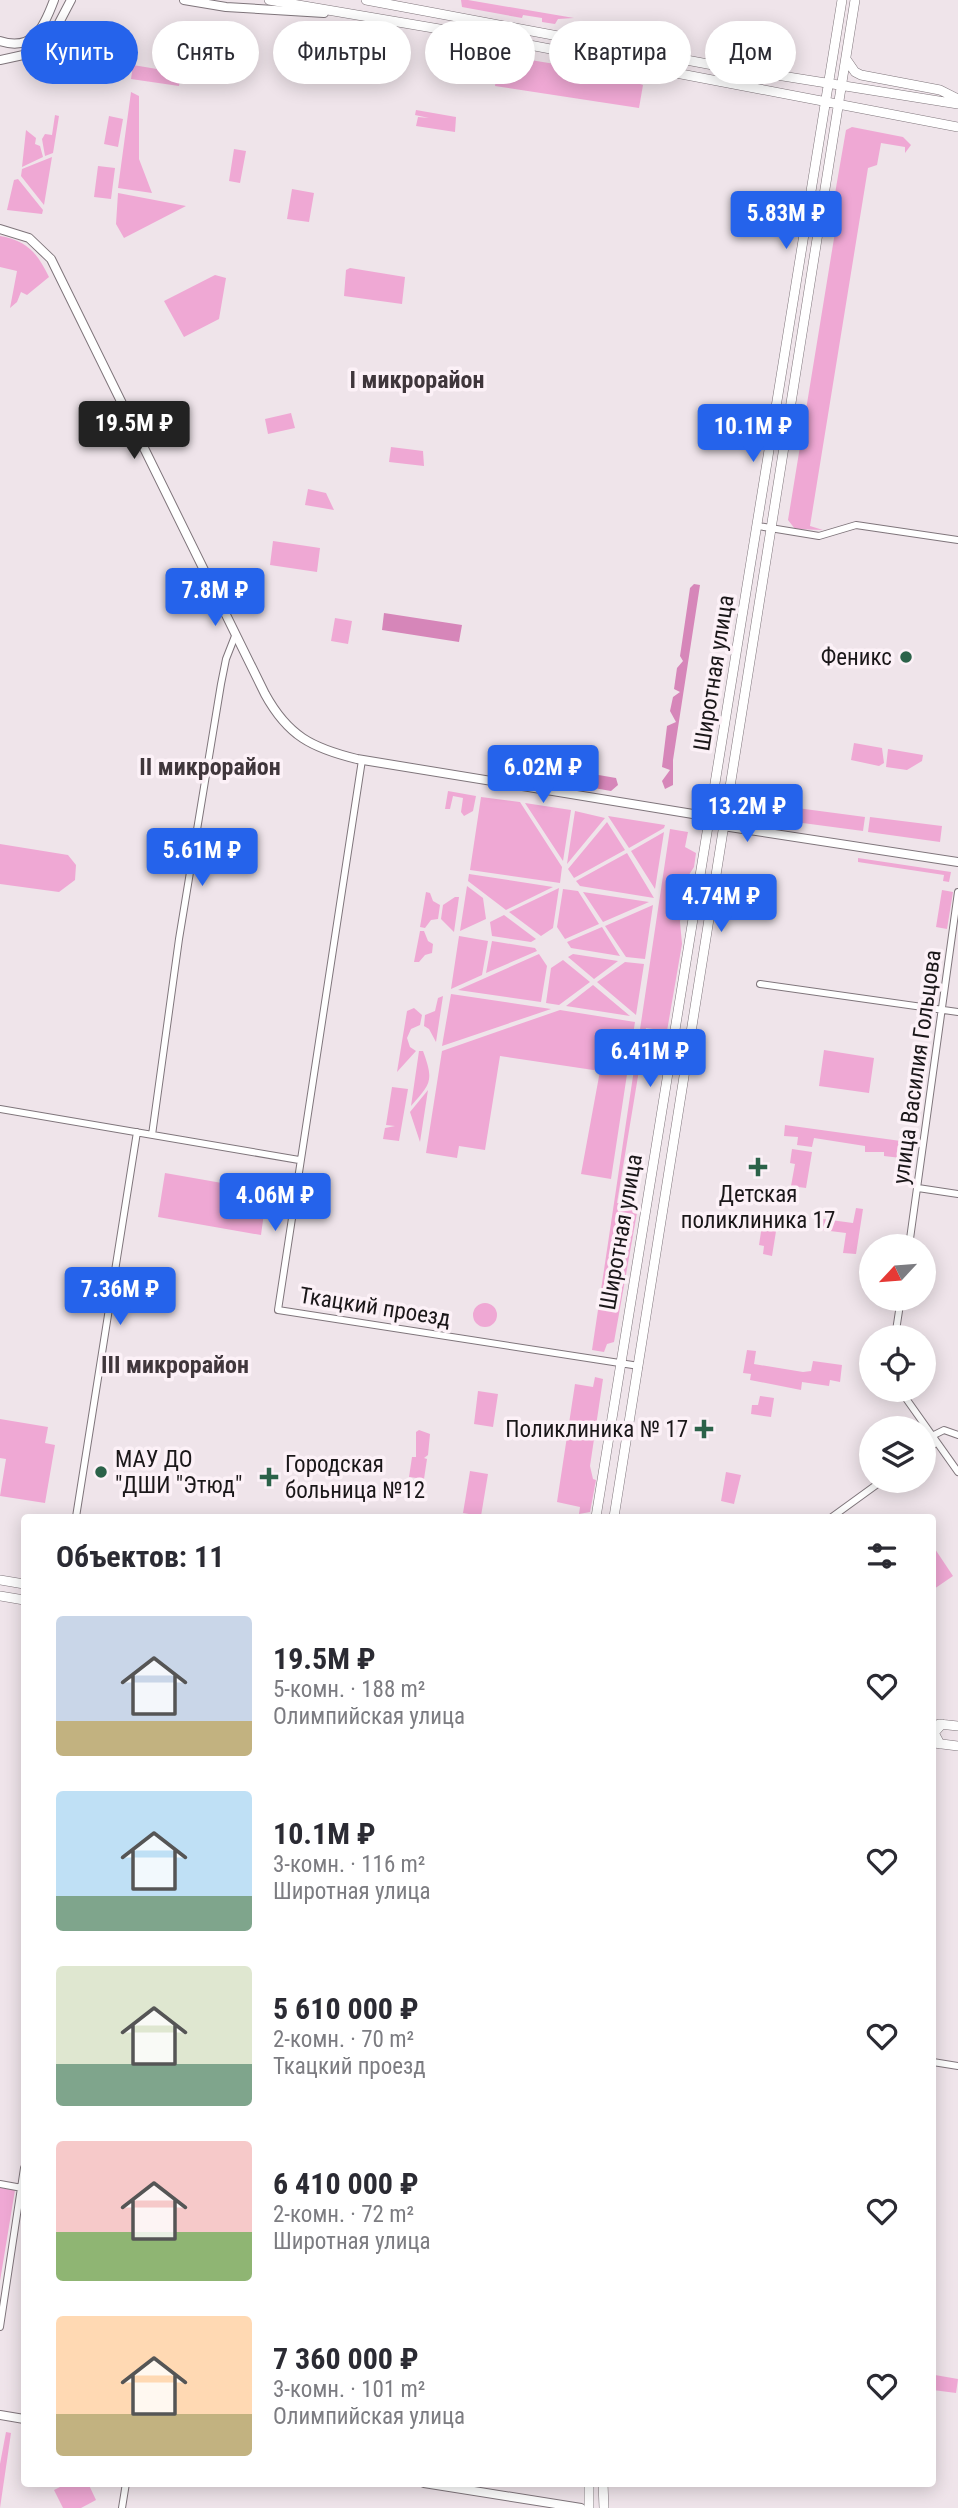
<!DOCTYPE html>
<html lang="ru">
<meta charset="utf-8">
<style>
body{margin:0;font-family:"Roboto Condensed",sans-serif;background:#f7f7f7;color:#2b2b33;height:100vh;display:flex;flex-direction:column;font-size:26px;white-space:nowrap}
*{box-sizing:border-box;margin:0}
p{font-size:23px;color:#7c7c81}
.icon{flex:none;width:38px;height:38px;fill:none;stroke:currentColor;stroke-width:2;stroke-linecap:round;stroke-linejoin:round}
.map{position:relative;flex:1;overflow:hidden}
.panel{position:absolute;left:21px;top:1514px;width:915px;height:973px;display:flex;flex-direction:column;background:#fff;border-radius:7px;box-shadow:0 4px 18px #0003}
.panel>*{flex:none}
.top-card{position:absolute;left:21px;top:21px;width:917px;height:63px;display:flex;gap:14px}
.needle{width:46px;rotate:244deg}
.buttons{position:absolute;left:859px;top:1234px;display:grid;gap:14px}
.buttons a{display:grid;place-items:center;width:77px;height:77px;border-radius:50%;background:#fff;box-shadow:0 4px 18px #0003;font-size:35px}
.price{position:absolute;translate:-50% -60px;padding:0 16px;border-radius:7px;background:#2563eb;color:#fff;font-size:23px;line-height:46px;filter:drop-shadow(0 2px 4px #0008)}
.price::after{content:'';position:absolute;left:50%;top:42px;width:21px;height:16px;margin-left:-10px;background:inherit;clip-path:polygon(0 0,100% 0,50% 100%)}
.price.current{background:#222;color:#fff}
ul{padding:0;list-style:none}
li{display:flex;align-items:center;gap:21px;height:175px;padding:0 35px}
li span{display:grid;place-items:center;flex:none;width:196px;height:140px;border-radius:7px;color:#555}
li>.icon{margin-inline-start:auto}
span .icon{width:84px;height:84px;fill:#fffc;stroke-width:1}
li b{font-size:30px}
h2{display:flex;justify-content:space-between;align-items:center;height:84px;padding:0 35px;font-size:30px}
.tag{padding:0 24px;border-radius:32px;background:#fff;box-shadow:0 4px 18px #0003;font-size:24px;line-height:63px}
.tag.current{background:#2563eb;color:#fff}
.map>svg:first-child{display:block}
</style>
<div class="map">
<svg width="958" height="2508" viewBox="0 0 958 2508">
<rect width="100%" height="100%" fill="#efe4ea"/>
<!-- green -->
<path fill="#efa8d4" d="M461,0H468L574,18L558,19L555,24L542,22V18L523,15L522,18L462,7Z
M725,37L791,50L789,54L767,51L758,59L720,53Z
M500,55L609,73L643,85L639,108L495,86Z
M133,65L181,73L179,86L131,79Z
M131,92L139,96V159L152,193L118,188Z
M416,110L456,117L455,132L416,126L418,117L429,118L415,115Z
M55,115L59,116L53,153L45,156L42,139L45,134L52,135Z
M109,116L123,119L118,147L104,144Z
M852,127L903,137L911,145L905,153V147L881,143L877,165L868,168L810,526L823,530L795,529L788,520L837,220L833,205L846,130Z
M26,130L36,138L35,144L40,146L43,157L22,167Z
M234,149L246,151L240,183L229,181Z
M52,157L44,205L21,176L22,169Z
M98,166L115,168L111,199L94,197Z
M18,179L43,210L42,214L7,210L14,180Z
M292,189L314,193L309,222L287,219Z
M118,193L186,206L124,238L116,224Z
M0,236C28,241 37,253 49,277L27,295L21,292L17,302L10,308L17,271L0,267Z
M350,268L405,277L402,304L344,296L346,270Z
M215,275L226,278L219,319L184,337L164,301Z
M291,413L295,428L268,434L265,419Z
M391,447L423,451L424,466L389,462Z
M308,489L326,493L334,510L305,505Z
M273,541L320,548L317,572L270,565Z
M335,618L352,621L348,644L331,641Z
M854,743L882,748L884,763L879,766L851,760Z
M888,749L923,755L922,761L907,770L886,767Z
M448,791L476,796L473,811L464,816L461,812L463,798L453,796L450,809H445Z
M481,797L520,802L562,867L560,883L470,870Z
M525,803L571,810L563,861Z
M797,808L865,817L863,831L795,822Z
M575,811L605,818L567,864Z
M608,816L665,825L664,828L629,848Z
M870,817L942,826L940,842L868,832Z
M607,822L625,850L574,878L568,869Z
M670,829L688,832L685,847L696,853L694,867L685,881L680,922L682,944L667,1031L646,1028L617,1203L638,1207L614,1342L607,1344L604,1352L592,1350Z
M664,832L655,889L631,851Z
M0,844L68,855L76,865L75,880L59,892L0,884Z
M627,853L654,898L580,886L576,881Z
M858,858L951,872L949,882L943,881L944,875L858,862Z
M469,874L553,887L506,910L468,881Z
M467,886L483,898L486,919L460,931Z
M559,888L553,928L541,936L509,912Z
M563,889L578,891L599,924L565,939L557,927Z
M942,890L953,892L947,929L936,927Z
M426,892L430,893L433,901L440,905L438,919L431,920L425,928L420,927Z
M583,892L649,902L603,922Z
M455,897H459L454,932L441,919L443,905Z
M653,905L645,959L626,957L605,926Z
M504,915L536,939L531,942L492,936L490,922Z
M602,927L620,956L571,948L567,942Z
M420,931H424L428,941L433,944L432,953L425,955L419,962H414Z
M459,936L488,941L482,975L451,989Z
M492,941L535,948L537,951L486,973Z
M539,954L547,966L541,1002L458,990Z
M573,954L618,961L594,979L568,957Z
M563,960L590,982L559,1005L546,1003L551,968Z
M625,962L644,964L636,1015L597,982Z
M593,985L630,1016L566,1006Z
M451,994L551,1009L442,1046Z
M443,996L436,1042L429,1029L424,1026L425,1015L435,1011L438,998Z
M414,1008L422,1015L420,1025L411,1029L407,1038L410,1047L416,1051L397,1072L407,1011Z
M560,1010L635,1022L611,1179L581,1174L600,1071L500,1056L485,1150L459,1146L457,1158L426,1153L442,1051Z
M824,1050L874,1058L869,1093L819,1086Z
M419,1051H423C434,1081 431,1083 411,1106Z
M392,1087L408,1089L399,1141L383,1139L385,1128L395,1126L386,1125Z
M428,1090L420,1142L410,1112Z
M785,1125L908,1142V1145H903L901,1158L884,1156V1152H865V1146L814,1138L812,1147L797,1145L798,1137L784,1136Z
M792,1149L812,1152L806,1188L791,1186L795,1164L790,1163Z
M165,1173L267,1191L261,1235L158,1217Z
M856,1208L863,1209L856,1254L843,1253L846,1233L822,1230L823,1219L853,1223Z
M768,1224L777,1225L772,1256L763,1254L764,1246L759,1245L762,1225Z
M473 1315a12 12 0 1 1 24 0a12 12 0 1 1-24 0Z
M747,1350L756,1351L754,1364L803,1372L811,1371L813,1361L842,1365L840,1382L830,1380L829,1386L802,1382L801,1390L750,1380L751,1374L743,1373Z
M595,1377L603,1379L590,1466L593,1479L596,1480L590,1512L579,1514L580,1507L557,1502L575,1384L593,1387Z
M478,1391L498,1394L493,1427L474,1424Z
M760,1396L774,1398L771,1417L751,1414L752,1405H758Z
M0,1419L48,1427L45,1443L55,1445L45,1503L0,1496L6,1459L0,1458Z
M419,1430L430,1434L428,1455L424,1458L427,1459L424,1479L409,1477L412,1457H416V1432Z
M470,1471L488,1474L481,1516L463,1513Z
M726,1472L741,1475L734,1504L721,1501Z
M933,1546L953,1576L934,1589H933Z
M0,2187L15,2190L0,2281Z
M935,2375L958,2379L956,2393L933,2390Z
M6,2432L11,2433L0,2508V2464Z
M68,2483H88L96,2500L81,2508H63L54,2490Z"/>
<!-- forest -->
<path fill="#d686b9" d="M694,584L700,585L673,760V785L665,789L662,781L670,770L662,767L667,726L676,722L670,711L673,697L680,692L674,689L677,668L683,661L680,656L690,588Z
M384,613L462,625L459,642L382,630Z
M494,757L616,778L618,785L611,791L502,772L491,760Z"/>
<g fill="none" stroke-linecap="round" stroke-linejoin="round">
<!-- minor casing -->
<g stroke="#7f757b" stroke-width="8">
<path id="minor" d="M758,526L819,536L856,525L958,540
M362,760L278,1310L639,1366
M760,984L958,1012
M0,1109L299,1160
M152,1135L179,939L221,684L226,659L235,636
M918,1188L958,1194
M909,1246L958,892
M895,1337L901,1298
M900,1390L958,1472
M932,1436L944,1430L958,1435
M924,1451L936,1443
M76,1517L137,1132
M832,1517L883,1480
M933,2062L958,2066
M0,2184L22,2188
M0,2327L24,2168
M122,2508L126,2483"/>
</g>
<!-- tertiary casing -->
<g stroke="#7f757b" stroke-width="10">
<path id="tertiary" d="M184,0L226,7L324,13
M0,41C33,52 44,27 54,0
M0,60L37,52L49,42L71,0
M0,229L29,238L51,259L265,694C288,736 312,748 357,759L699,815L723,826L958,862
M0,2415L24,2419
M424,2483L581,2508"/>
</g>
<!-- secondary casing -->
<g stroke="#7f757b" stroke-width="10">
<path id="secondary" d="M269,0L498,39L958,127
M366,0L713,65L958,104
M846,59L855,72L861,75L940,90L958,99
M596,1517L842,0
M614,1517L855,0
M0,1580L24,1584
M0,1596L24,1600
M939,1724L958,1726
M934,1743L958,1746
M940,1744L934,1733L942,1724
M589,2483V2508
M603,2483L604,2508"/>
</g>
<!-- minor -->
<use href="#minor" stroke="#fff" stroke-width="6"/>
<!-- tertiary -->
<use href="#tertiary" stroke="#fff" stroke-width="8"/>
<!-- secondary -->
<use href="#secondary" stroke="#fff" stroke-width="9"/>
</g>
<!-- markers -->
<g fill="#2b6249" stroke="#fcf1f7" stroke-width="2.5">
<circle cx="906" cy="657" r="7"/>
<path d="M754.5 1156.5h7v7h7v7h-7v7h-7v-7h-7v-7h7z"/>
<path d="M700.5 1418.5h7v7h7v7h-7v7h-7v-7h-7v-7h7z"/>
<circle cx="101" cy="1472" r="7"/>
<path d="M265.5 1466.5h7v7h7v7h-7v7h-7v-7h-7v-7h7z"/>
</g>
<g text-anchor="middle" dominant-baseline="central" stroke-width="7" stroke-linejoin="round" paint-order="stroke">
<!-- poi labels -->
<g font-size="23" fill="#1a1719" stroke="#fcf1f7" text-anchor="end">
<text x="892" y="657">Феникс</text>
<text x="758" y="1194" text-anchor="middle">Детская<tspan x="758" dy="26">поликлиника 17</tspan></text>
<text x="688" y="1429">Поликлиника № 17</text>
<text x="115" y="1459" text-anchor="start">МАУ ДО<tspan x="115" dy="26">"ДШИ "Этюд"</tspan></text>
<text x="285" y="1464" text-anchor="start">Городская<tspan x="285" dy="26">больница №12</tspan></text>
</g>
<!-- street labels -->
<g font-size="23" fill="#1a1719" stroke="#fcf1f7">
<text transform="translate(714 673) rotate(-81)">Широтная улица</text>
<text transform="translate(917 1067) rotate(-82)">улица Василия Гольцова</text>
<text transform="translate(621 1232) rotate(-80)">Широтная улица</text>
<text transform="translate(375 1307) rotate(9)">Ткацкий проезд</text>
</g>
<!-- neighbourhood labels -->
<g font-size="24" font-weight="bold" fill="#3f363b" stroke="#fcf1f7">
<text x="417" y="380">I микрорайон</text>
<text x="210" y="767">II микрорайон</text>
<text x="175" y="1365">III микрорайон</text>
</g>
</g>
</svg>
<div class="buttons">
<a><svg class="needle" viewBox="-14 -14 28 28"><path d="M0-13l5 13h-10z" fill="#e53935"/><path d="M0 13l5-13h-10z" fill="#7c7c81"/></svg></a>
<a><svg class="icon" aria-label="locate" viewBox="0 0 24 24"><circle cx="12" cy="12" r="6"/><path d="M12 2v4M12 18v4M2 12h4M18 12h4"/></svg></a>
<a><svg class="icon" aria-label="layers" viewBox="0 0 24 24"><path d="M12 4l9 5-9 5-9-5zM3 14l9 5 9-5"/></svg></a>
</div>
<b class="price" style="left:786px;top:251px">5.83M ₽</b>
<b class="price current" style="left:134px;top:461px">19.5M ₽</b>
<b class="price" style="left:753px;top:464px">10.1M ₽</b>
<b class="price" style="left:215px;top:628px">7.8M ₽</b>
<b class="price" style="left:543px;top:805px">6.02M ₽</b>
<b class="price" style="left:747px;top:844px">13.2M ₽</b>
<b class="price" style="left:202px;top:888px">5.61M ₽</b>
<b class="price" style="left:721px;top:934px">4.74M ₽</b>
<b class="price" style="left:650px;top:1089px">6.41M ₽</b>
<b class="price" style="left:275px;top:1233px">4.06M ₽</b>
<b class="price" style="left:120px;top:1327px">7.36M ₽</b>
<div class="top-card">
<a class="tag current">Купить</a>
<a class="tag">Снять</a>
<a class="tag">Фильтры</a>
<a class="tag">Новое</a>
<a class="tag">Квартира</a>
<a class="tag">Дом</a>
</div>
<section class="panel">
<h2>Объектов: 11<svg class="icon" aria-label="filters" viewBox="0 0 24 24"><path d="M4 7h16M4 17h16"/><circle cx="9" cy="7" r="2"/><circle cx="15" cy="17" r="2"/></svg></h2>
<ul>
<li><span style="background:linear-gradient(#c9d6e8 75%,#c2b280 0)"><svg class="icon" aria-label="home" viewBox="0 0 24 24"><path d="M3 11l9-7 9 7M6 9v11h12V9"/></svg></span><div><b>19.5M ₽</b><p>5-комн. · 188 m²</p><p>Олимпийская улица</p></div><svg class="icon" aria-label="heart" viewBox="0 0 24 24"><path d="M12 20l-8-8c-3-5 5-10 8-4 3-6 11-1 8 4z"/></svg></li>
<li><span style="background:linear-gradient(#bfe0f5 75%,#7fa58c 0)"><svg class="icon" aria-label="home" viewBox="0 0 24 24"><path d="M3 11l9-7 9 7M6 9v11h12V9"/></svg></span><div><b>10.1M ₽</b><p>3-комн. · 116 m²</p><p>Широтная улица</p></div><svg class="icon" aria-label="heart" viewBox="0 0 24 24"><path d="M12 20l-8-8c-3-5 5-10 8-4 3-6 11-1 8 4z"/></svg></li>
<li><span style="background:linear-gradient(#dfe7d0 70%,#7fa58c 0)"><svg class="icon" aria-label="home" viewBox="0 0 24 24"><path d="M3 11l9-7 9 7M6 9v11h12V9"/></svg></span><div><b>5 610 000 ₽</b><p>2-комн. · 70 m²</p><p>Ткацкий проезд</p></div><svg class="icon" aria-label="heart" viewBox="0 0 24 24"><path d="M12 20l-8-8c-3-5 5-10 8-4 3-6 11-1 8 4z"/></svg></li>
<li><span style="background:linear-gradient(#f6c9c9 65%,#8fb573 0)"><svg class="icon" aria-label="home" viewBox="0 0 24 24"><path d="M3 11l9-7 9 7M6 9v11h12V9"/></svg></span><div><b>6 410 000 ₽</b><p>2-комн. · 72 m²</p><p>Широтная улица</p></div><svg class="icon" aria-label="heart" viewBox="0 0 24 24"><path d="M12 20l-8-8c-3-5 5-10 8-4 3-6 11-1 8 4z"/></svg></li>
<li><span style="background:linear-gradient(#ffd9b3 70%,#c2b280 0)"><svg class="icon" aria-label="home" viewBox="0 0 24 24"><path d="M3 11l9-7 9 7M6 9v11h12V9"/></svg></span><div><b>7 360 000 ₽</b><p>3-комн. · 101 m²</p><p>Олимпийская улица</p></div><svg class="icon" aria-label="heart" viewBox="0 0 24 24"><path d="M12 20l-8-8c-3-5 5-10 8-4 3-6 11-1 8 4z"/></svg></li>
</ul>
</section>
</div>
